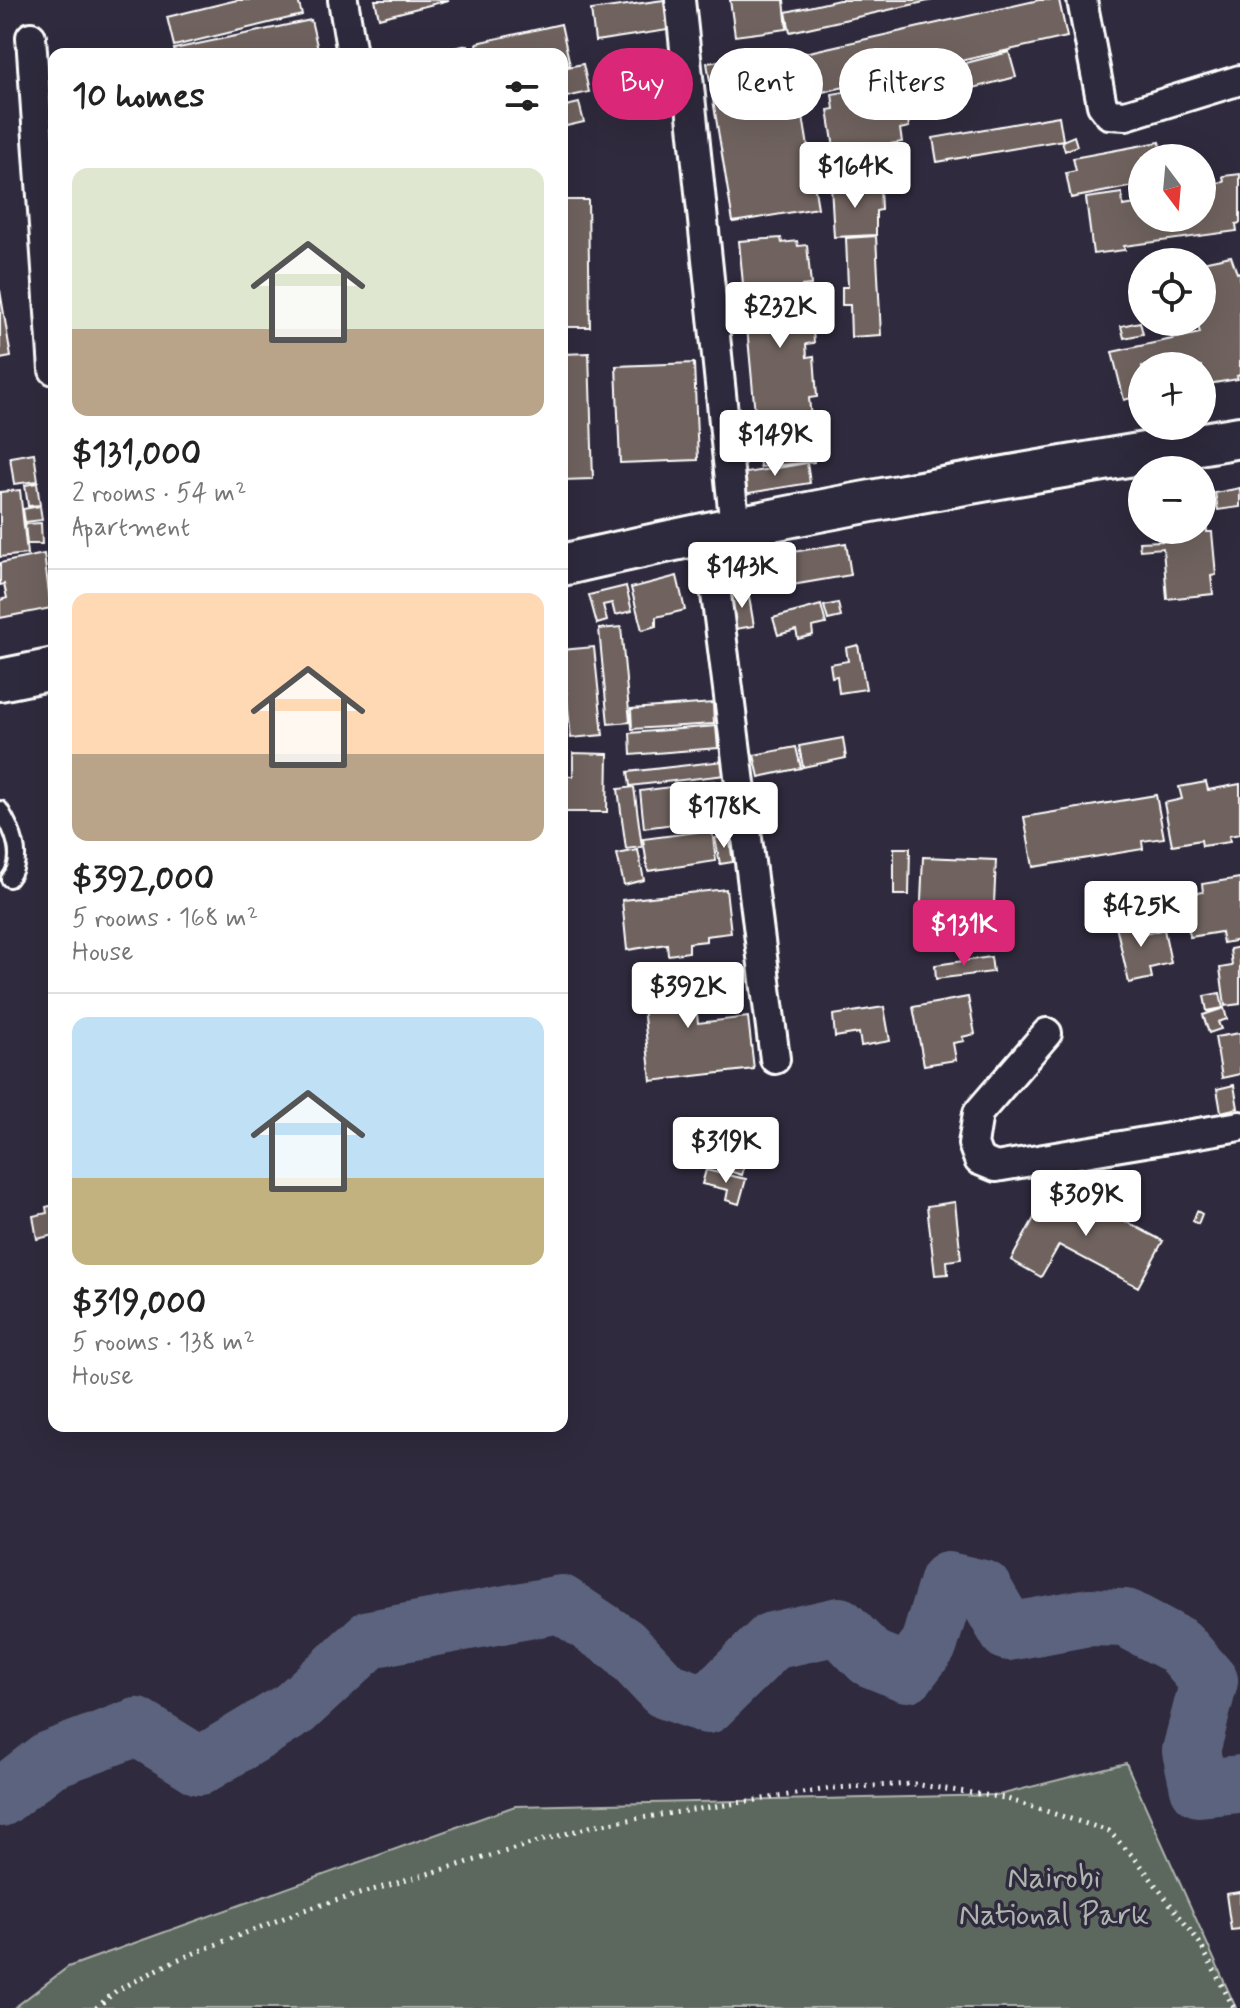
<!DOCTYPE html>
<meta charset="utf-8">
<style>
body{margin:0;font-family:Mynerve,sans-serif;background:#f6f6f6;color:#222;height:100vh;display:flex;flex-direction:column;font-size:30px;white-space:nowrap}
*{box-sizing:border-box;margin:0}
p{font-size:26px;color:#767676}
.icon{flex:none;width:44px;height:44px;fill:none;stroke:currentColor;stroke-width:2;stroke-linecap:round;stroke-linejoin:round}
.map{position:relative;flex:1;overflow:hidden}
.drawer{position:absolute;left:48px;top:48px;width:520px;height:1384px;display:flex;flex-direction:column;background:#fff;border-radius:16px;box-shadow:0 8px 32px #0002}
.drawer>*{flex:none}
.hud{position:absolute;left:592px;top:48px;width:528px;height:72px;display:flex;gap:16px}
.needle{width:52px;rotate:164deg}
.tools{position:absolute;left:1128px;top:144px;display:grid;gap:16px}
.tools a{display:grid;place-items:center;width:88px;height:88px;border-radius:50%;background:#fff;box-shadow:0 8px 32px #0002;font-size:40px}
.price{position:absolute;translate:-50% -68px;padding:0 18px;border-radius:8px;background:#fff;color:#222;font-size:26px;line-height:52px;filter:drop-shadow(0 2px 4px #0008)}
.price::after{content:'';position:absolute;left:50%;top:48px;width:24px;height:18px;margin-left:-12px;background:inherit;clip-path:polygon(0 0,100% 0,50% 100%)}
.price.active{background:#db2777;color:#fff}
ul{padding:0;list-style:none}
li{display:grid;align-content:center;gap:16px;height:424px;padding:0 24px}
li+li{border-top:2px solid #e0e0e0}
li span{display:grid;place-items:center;height:248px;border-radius:16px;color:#555}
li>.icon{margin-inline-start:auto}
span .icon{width:144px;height:144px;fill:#fffc;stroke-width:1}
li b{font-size:34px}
h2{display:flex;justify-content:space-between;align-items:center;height:96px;padding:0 24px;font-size:34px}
.tag{padding:0 28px;border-radius:36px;background:#fff;box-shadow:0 8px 32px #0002;font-size:28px;line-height:72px}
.tag.active{background:#db2777;color:#fff}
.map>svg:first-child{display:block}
</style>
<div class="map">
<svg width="1240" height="2008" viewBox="0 0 1240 2008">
<rect width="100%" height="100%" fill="#2f2a3d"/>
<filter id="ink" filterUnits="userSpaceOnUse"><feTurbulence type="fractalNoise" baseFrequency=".0125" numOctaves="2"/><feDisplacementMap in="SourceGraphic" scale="16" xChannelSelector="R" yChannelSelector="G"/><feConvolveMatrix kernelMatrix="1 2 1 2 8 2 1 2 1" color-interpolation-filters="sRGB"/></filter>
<g filter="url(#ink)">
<!-- green -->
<path fill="#5c685d" stroke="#aeb4ae" stroke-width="2" d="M1126,1763L1236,2008H14L68,1967L515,1806L999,1795Z"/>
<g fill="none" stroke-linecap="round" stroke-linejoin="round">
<!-- river -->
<path stroke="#5b647e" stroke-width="58" d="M0,1798L49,1760L137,1727L200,1766L294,1709L370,1639L561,1604L622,1645L665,1690L707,1705L772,1641L839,1626L870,1658L907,1673L929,1644L948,1581L983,1589L1008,1632L1089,1617L1126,1618L1179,1646L1209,1681L1191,1751L1199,1788L1240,1784"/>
</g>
<!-- building -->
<path fill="#70645f" stroke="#fff" stroke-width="2" d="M237,0H298L302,15L174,46L167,17Z
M375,0H449L379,18Z
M664,0L668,30L595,41L591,10Z
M730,0H784L787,29L735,36Z
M839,0H933L790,32L786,12Z
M1039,0H1059L1067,37L809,95L800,54Z
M311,20L319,54H175L174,49Z
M561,24L570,65L562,67V54H479L477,43Z
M468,45L470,54H426Z
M792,49L818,208L733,222L707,63Z
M1009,52L1016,77L973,88L966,63Z
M583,64L589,92L562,98V68Z
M910,81L916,118L908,119L909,127L900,129L902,142L861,149L860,144L834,148L828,110L834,109L832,94Z
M579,103L584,122L562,127V107Z
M1059,116L1063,140L937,162L933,138Z
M1074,136L1077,146L1065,151L1062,141Z
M1160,142L1163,158H1142V198L1139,185L1071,198L1066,173L1076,171L1073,158Z
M1240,174V223L1236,224L1237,231L1124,246L1125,250L1093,254L1086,198L1122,193L1123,206L1142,203V218H1202V189L1210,187V184L1224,182L1223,176Z
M851,184V188L880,187L881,210L876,211V235L834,237L831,185Z
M562,200H588L590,327H562Z
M876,236L881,335L851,337L850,305H842V287H848L846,238Z
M781,238L782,243L797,241L798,246L807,245L811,285L802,286L803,305L811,304L814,343L806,344L807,357L814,356L817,397L809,398L811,418L818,417L821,455L814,456V462L760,467L739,241Z
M1231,256L1237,273L1240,272V375L1237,376L1238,379L1202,385V366H1142V395L1124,400L1112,352L1200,333L1197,322H1202V262Z
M0,290L11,357L0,359Z
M1140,322L1143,334L1124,338L1121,326Z
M589,353L593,479L562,480V354Z
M694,363L698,460L620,463L616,366Z
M34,453L38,481L14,484L10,457Z
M807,463L810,483L743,494L740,474Z
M37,483L40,505L28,506L25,485Z
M1240,488V507L1218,510L1215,493Z
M20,490L27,554L0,557V492Z
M40,506L42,520L25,522L23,509Z
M41,523L42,544H27L25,524Z
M1206,523L1207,532H1212L1216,575L1211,576L1213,594L1167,599L1163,548L1140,550L1139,542L1163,541L1161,530H1202V524Z
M846,543L851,575L792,585L787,553Z
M765,549L767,556L782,553L786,572L728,584L723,558Z
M44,554L51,608L0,618V600L7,598L4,584L0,585V563Z
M677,576L685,610L656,617V626L642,630L631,588Z
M626,586L632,611L615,615L612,603L603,605L607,621L597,624L589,595Z
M748,591L754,626L735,629L729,594Z
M838,603L841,617L828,620L824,606Z
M821,605L826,624L812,627L813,635L798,639L796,630L778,635L773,618Z
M621,627L630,722L608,724L599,629Z
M858,645L866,689L839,693L837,676L832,677L830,664L848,661L846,648Z
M594,647L603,735L571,738L562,650Z
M713,703L714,724L632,729L631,709Z
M716,726L718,748L631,755L630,733Z
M843,738L846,758L803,767L799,746Z
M796,747L801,768L759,777L754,755Z
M573,753L608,754L607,812H562V776H573Z
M723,761L725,775L630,786L628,772Z
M715,781L720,818L644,828L640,791Z
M1206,782L1208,790L1240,784V834L1229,836L1230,842L1202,846L1201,840L1172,845L1164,803L1182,799L1179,787Z
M634,787L642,847L626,849L618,789Z
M1156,795L1164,838L1142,841L1143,849L1033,867L1024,817Z
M712,830L716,861L648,871L643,839Z
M729,836L733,862L720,864L715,838Z
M894,848H910L909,895H894Z
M638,850L644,880L624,885L617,854Z
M923,857L996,860L993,925L920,922Z
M1240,878V940L1223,943L1221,932L1190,937L1183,895L1203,892L1202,884Z
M726,889L731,933L706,936V941L689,943V952L668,955L667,944L627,950L622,900Z
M1141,915L1145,934L1164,929L1171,963L1150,968L1152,978L1129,983L1115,921Z
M1240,947V1004L1225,1006L1220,968L1232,966L1230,949Z
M991,957L993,972L936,979L935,965Z
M691,964L698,1023L748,1017L754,1069L651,1081L639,971Z
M1220,993L1223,1008L1207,1011L1204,996Z
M968,997L975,1034L962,1037L964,1041L953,1043L956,1060L924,1065L913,1007Z
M884,1007L890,1041L861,1046L859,1033L835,1037L833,1015Z
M1224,1008L1227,1019L1218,1022L1221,1029L1209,1033L1203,1015Z
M1240,1033V1074L1222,1078L1215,1037Z
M1234,1085L1238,1108L1221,1112L1217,1089Z
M698,1134L749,1148L742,1175L722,1169L725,1155L694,1147Z
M706,1170L746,1179L739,1204L726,1200L728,1190L702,1184Z
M1053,1183L1163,1241L1138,1287L1059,1245L1041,1277L1011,1260Z
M955,1202L961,1259L947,1261L948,1274L935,1275L927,1206Z
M54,1205V1235L37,1239L33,1216L47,1213L46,1207Z
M1197,1211L1202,1214L1198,1224L1193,1221Z
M1240,1892V1929L1231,1930L1226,1894Z"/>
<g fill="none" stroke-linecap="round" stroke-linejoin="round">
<!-- lane casing -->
<g stroke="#fff" stroke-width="20">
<path id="lane" d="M0,809C13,830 26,858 9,879"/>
</g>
<!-- street casing -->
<g stroke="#fff" stroke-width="34">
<path id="street" d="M343,0L352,54
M680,0L735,528
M1082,0L1102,105L1109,114L1126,115L1240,80
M31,37L54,370
M708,531L775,1059
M1047,1033L978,1113L973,1144L979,1160L996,1167L1240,1126"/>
</g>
<!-- secondary casing -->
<g stroke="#fff" stroke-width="46">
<path id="secondary" d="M562,565C786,513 1013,475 1240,437
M0,680L54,669"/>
</g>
<!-- path -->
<path stroke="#fff" stroke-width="5" stroke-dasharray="2 6" stroke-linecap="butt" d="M96,2008L116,1991L174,1961L304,1910L596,1825L834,1788L914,1784L1004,1798L1109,1831L1139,1863L1199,1942L1234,2008"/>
<!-- lane -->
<use href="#lane" stroke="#2f2a3d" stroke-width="14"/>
<!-- street -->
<use href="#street" stroke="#2f2a3d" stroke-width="28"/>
<!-- secondary -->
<use href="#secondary" stroke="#2f2a3d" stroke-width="40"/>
</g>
</g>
<g text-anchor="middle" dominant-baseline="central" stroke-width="7" stroke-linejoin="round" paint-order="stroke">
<!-- park labels -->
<g font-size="32" fill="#aeb4ae" stroke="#2f2a3d">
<text x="1054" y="1878">Nairobi<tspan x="1054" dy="37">National Park</tspan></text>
</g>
</g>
</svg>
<div class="tools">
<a><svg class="needle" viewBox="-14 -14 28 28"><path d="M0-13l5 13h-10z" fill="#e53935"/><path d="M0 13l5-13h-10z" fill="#767676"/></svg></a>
<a><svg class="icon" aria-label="locate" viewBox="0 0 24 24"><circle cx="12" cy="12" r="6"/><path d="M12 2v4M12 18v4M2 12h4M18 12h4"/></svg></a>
<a>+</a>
<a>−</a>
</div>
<b class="price" style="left:855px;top:210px">$164K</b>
<b class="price" style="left:780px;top:350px">$232K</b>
<b class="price" style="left:775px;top:478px">$149K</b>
<b class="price" style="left:742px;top:610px">$143K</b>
<b class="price" style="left:724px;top:850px">$178K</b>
<b class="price" style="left:1141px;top:949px">$425K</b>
<b class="price active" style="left:964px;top:968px">$131K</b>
<b class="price" style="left:688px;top:1030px">$392K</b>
<b class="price" style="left:726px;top:1185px">$319K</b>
<b class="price" style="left:1086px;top:1238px">$309K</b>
<div class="hud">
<a class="tag active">Buy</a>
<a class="tag">Rent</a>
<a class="tag">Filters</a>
</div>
<section class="drawer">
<h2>10 homes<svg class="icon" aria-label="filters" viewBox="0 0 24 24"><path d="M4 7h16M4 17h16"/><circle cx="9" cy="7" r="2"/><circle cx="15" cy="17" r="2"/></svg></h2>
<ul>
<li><span style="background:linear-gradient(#dfe7d0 65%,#b9a48a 0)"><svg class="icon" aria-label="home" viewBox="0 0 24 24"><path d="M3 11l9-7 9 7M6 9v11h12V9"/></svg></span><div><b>$131,000</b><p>2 rooms · 54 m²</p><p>Apartment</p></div></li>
<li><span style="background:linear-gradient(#ffd9b3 65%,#b9a48a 0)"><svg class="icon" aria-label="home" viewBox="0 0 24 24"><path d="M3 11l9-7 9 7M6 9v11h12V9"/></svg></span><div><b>$392,000</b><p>5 rooms · 168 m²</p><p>House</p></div></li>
<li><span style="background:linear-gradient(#bfe0f5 65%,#c2b280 0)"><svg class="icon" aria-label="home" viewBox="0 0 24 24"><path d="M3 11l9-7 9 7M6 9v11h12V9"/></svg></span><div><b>$319,000</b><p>5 rooms · 138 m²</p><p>House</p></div></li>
</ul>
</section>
</div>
